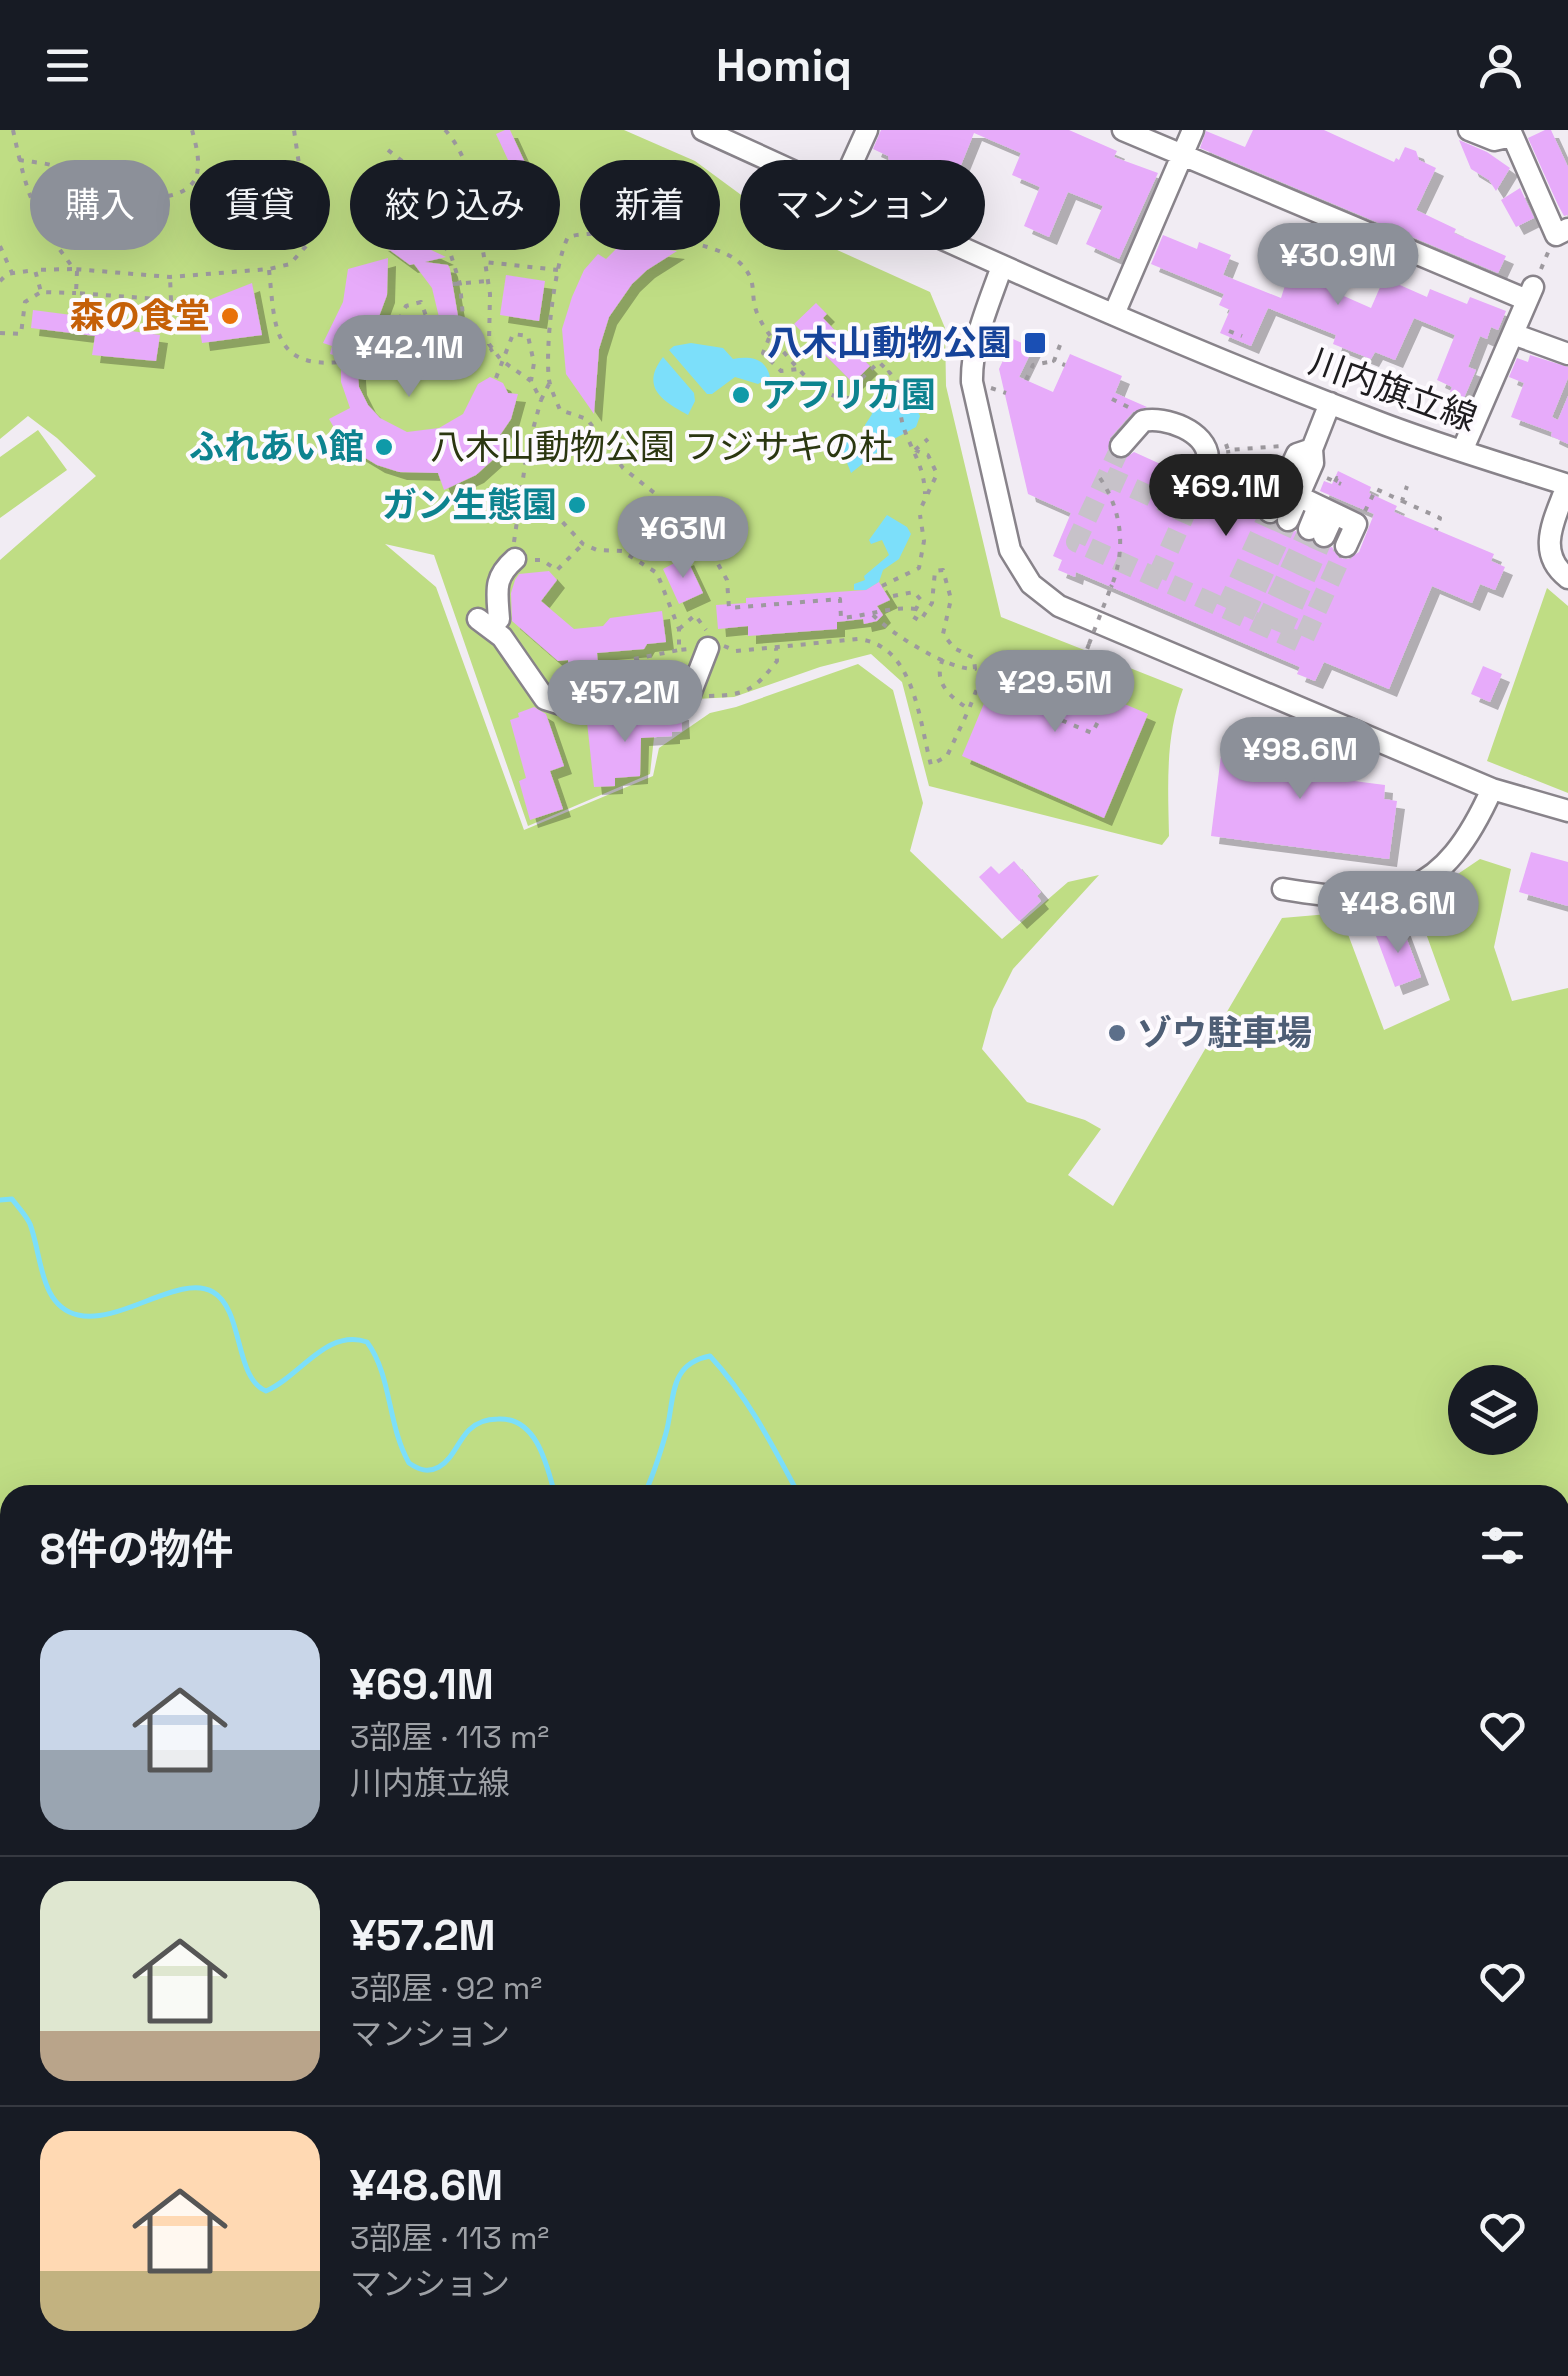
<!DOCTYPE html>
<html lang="ja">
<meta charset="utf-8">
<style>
body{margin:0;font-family:"Space Grotesk","Noto Sans JP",sans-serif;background:#20242c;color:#f1f3f6;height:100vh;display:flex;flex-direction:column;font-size:38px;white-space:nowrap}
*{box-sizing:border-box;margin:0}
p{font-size:32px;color:#9ea1a6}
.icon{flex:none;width:55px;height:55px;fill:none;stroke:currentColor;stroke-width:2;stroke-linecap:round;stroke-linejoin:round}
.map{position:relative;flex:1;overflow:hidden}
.side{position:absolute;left:0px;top:1355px;width:1570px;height:892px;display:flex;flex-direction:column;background:#171b24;border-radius:30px 30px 0 0;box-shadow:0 10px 40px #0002}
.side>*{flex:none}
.guide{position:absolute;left:30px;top:30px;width:1000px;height:90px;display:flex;gap:20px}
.controls{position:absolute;left:1448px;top:1235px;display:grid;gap:20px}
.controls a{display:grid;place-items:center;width:90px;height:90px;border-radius:50%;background:#171b24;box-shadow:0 10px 40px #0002;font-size:50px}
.price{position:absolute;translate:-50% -85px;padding:0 22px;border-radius:35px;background:#8c9099;color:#fff;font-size:32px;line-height:65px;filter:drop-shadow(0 2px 5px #0008)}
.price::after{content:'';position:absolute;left:50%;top:60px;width:30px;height:22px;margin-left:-15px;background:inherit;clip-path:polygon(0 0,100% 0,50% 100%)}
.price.on{background:#222;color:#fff}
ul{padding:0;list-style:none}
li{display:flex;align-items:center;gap:30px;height:250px;padding:0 40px}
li+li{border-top:2px solid #363941}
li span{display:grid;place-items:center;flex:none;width:280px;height:200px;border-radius:30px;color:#555}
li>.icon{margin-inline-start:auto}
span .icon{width:120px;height:120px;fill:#fffc;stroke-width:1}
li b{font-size:42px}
h2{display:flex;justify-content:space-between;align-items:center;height:120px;padding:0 40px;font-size:42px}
.chip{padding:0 35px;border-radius:45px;background:#171b24;box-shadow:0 10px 40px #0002;font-size:35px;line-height:90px}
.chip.on{background:#8c9099;color:#fff}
header{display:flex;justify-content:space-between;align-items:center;height:130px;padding:0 40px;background:#171b24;font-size:45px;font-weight:700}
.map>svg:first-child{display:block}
</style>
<header><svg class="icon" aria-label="menu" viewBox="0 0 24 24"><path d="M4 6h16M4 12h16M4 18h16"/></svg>Homiq<svg class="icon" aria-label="person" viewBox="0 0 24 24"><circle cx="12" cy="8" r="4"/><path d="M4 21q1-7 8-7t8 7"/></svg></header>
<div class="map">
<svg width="1568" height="2246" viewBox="0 0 1568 2246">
<defs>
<filter id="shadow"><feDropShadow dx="8" dy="8" stdDeviation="0" flood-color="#0004"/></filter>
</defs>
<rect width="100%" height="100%" fill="#f1ecf3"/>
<!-- built -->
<path fill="#ebe0ee" d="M1568,1649V2190L1560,2194V1657Z
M0,1825L10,1837V2238H290L297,2246H0Z"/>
<!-- green -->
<path fill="#bfdd84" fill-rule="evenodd" d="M0,0H624L695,31L782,95L930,162L945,198L946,256L1001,487L1183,559C1165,607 1168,655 1169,706L1162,715L929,656L902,552L871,524L820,537L734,567L658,571L650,644L528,696L434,425L385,414L436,457L524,700L653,646L659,618L710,583L736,577L858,534L893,560L923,673L910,721L1002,809L1068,752L1099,745L1013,839L993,879L982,919L1027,972L1085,990L1101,999L1068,1045L1113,1076L1282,788L1340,783L1384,900L1450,870L1415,773L1480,729L1511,739L1494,817L1512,871L1568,858V1679L1560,1691V1365H10V1837L0,1825V430L96,346L57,308L28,286L0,309ZM1465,1252H1520V1308H1465Z
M38,300L67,340L0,388V327Z
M1547,458L1568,476V663L1487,631Z
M1560,1759L1568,1776V1933L1560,1935Z
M1560,2193H1568V2246H297L290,2238H1560Z"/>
<!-- water -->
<path fill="#7cdffa" d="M100,75L143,83L153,95V103C141,122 120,116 102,111L92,98L95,78Z
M691,213L723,218L733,229C750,226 766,228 770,247L758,254L735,247L712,264H707L669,220L674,216Z
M663,227L694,263L695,271L688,285C662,271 640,257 663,227Z
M905,269L914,274L920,286L916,297L894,309L851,343L842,320L844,312L848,310L850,319L856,321L865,315V295L872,284L870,275Z
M887,385L907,397L911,404L899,429L883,440L879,452L866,460H854V454L865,450L864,446L889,425L882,410L871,414L869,410Z"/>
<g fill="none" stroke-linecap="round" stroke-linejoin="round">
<!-- stream -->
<path stroke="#7cdffa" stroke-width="5" d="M0,1070L12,1069C18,1077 26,1085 30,1094C42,1125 39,1176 78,1185C120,1195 180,1143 213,1162C244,1180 234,1248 266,1261C300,1247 326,1198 367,1212C392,1246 387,1294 409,1333C419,1340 428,1343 439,1337C453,1329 458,1311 469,1300C477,1292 487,1289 498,1289C537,1287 547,1335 555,1365
M644,1365C653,1346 660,1324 666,1303C675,1271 667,1234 710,1226C748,1267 773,1316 799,1365
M1126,2238L1130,2246"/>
</g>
<!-- building -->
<path fill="#e7abfa" filter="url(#shadow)" d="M505,0H510L527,37L514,43L496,4Z
M881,0H1069L1117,21L1114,27L1158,43L1119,129L1086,114L1103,76L1068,62L1049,107L1024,96L1040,57L1012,45L1021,23L974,3L957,45L942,39L938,49L902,33L892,44L888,26L873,19Z
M1253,0H1324L1394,32L1396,28L1399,30L1405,17L1416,21L1419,30L1436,38L1416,80L1456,99L1454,103L1506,126L1498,143L1200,18L1206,1L1245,17Z
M1545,0H1551L1568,37V85L1564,86L1558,75L1528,8Z
M1459,10L1487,22L1510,38L1496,61L1489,50L1471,39Z
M1520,58L1534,88L1516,97L1501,70Z
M1163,105L1197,119L1199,112L1231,125L1223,145L1281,168L1296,121L1302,123L1309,105L1328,113L1312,152L1371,178L1384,148L1427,167L1430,159L1467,174L1470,167L1506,181L1498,200L1491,197L1487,209L1480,206L1468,237L1476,240L1464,268L1450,262L1452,257L1437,250L1455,205L1414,188L1395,230L1375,222L1371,229L1333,214L1336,205L1268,178L1251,216L1220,203L1230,180L1219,175L1224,164L1151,134Z
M410,110L446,127L425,132L448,135L450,139L459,192L470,220L455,228L443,204L432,158L414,134L410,135L380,113Z
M621,114L677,121L647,140L632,154L609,187L599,219L594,284L566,244L562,199L572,167L584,140L598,124L606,129Z
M388,128L387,165L377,192L357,230L359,257L368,275L380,288L407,302L439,298L463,284L478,254L490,247L503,253L508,263L518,264L511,289L496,311L505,319L476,345L444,360L438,343L399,342L377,335L357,323L339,306L329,289L350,278L341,252V227L330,224L332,216L323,213L343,172L348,139Z
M506,145L545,151L539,191L500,185Z
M252,153L262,205L202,213L196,175Z
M816,173L827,184L823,188L870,236L853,253L794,194Z
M33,180L102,189V197L160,205L156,231L92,225L95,206L31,198Z
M1013,209L1033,218L1019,247L1053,262L1070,224L1122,246L1115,263L1147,277L1133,282L1110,308L1108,319L1113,327L1124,329L1134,322L1187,346V353L1194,363L1202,364L1213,356L1257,377V384L1263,394H1275L1283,403L1296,401L1303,411L1312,412L1319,419L1332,417L1339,428L1348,429L1359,422L1374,384L1320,361L1324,351L1332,354L1338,341L1371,357L1369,363L1397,376L1394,382L1494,424L1491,431L1505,437L1495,460L1480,454L1472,473L1432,456L1389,559L1324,532L1315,551L1297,544L1300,537L1076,442L1075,447L1058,440L1062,430L1053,426L1071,383L1028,364L999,239Z
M1530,225L1568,237V248L1552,287L1558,290L1568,266V314L1551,306L1552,302L1511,287L1524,253L1509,247L1517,228L1528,232Z
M686,427L703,463L679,474L663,439Z
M549,441L557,450L541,471L574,499L603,496L610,488L662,481L666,512L647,514L644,519L597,523L600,558L570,560L568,530L558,531L512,491L511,463L515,450L519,444Z
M879,452L890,470L877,476L883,485L877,491L864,494L863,489L837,492V499L748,506V496L718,499L716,475L746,473V468L866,460Z
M1005,523L1148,584L1104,688L962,626Z
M1483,536L1502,544L1490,572L1471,564Z
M534,577L546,584L564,636L550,641L563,679L530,690L519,651L526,648L510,590L519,587L518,583Z
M681,582L682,601L672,602V606L641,608L640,646L615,648V656L594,657L587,592L657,589L656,584Z
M1223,609L1348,626L1346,650L1385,655L1384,669L1397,671L1389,729L1211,706Z
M1531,722L1568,732V776L1519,762Z
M1014,731L1041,762L1037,766L1041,771L1019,791L979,747L991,736L999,744Z
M1402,796L1421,847L1395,857L1376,806Z"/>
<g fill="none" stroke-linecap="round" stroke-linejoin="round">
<!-- minor-tunnel -->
<path stroke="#c7c2c9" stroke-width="20" stroke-dasharray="20 10" stroke-linecap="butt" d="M1121,316L1076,412L1302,513L1346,416
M1106,346L1186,382
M1157,447L1200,351
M1226,478L1270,382
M1244,486L1288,390
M1264,495L1309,399
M1281,503L1324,406"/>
<!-- minor casing -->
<g stroke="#88838a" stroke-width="25">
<path id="minor" d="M703,0C925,101 1145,204 1373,290C1437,315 1503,334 1568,355
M1123,0L1527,170
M1469,0L1494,10L1512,6
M1510,0L1556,105L1568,99
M838,64L867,0
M1002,136C989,174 971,212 972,252L1010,420L1031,454L1059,476L1492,659L1568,681
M1114,184L1193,0
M1513,204L1568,224
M1121,316L1143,291C1165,286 1207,301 1208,328C1208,336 1203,344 1200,351
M1462,321L1533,157
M1567,355C1556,387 1534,422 1568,448
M1281,358L1356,394L1346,416
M1270,382L1297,324L1312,319
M1288,390L1313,333L1312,319L1330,273
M1309,399L1318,377
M1324,406L1334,384
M478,489L502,507L545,569L561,574L689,567L708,518
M490,498L499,489C497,461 493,448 515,429
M1283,759C1395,778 1443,768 1492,659
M0,1850L10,1859
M1560,1986L1568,1985
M1560,2083L1568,2082
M260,2238L265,2246
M539,2246L542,2238"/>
</g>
<!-- path -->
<path stroke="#9d999e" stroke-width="4" stroke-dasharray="5 8" stroke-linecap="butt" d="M13,0C27,65 33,85 74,139L170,147L269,139L290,134L307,115L309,103L294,0
M445,0C477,35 476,87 485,132
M388,20L476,89
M19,30C32,32 47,33 58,37C73,43 86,53 101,59C123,69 185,76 196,47C201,32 196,15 192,0
M409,37L419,95L450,122L460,154L463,187
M0,116L12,143
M72,139L35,140L41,162L76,163
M1541,139L1549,120
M269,140C275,193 271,239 340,232
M77,141L76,163L171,170L170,147
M0,151L7,144L35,140
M453,154L488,151
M1229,201L1242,206
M0,203L21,204L25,172L41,162
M769,208L763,223L781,241L799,239
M1060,215L1054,231L1065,235
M357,230L381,226L406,176L421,172L439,222L452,235L475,229L493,219
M496,248L513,204L528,206L534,233L531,251
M1026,250L1033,235L1054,231
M549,254L541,270L531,251L501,230L489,214L490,164L485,132L558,140
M871,258L862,248L879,232L889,242
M991,258L1006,263
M1112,269L1130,278
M1226,314L1228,320L1282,316
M915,320L928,325L937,344L920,380
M915,320L928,309
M1327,348L1341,354
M1335,352L1337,348L1342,350
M1222,361L1230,339L1228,320
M520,363L555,384L583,414L597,420L622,421L657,443L679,499V520L690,519
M1402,371L1440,388L1436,400
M1365,381L1376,359L1402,371L1407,356
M514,412L527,321L541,270
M535,430H542L557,440L582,415
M882,456L919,438L924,411L920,385
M1111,457L1112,455
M916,479C890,476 868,486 841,488L840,469L729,478L727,450L714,427L677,399L662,369L623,338L587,289L560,280C556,270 551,260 549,250C545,218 554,135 568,107C602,97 715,108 740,133C759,152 749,162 757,183C764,200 776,213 788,227C807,249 833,280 866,263C874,258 882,248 889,242L902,257C892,305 924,320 925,364
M873,485C892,504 948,540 975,539L974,528L954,518L943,504L951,469L943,440L935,441L932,473L920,491L912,486L921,470L914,462L888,467
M679,499L695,485L706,500
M1089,514L1078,543L1114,558L1109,567
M724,516L736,521L858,509C915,515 919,591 931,635L947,626L969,579
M634,529L679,520
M943,529C932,552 951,568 969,579L978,556L989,561
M1002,565L1092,603L1100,588
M709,566C747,565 754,560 777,531L776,518"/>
<!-- minor -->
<use href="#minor" stroke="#fff" stroke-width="20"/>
<!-- path-bridge -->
<path stroke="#9d999e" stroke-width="4" stroke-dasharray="5 8" stroke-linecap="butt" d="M1100,348C1122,381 1126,418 1112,455
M1089,514L1111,457"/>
</g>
<!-- markers -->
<circle fill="#e8710a" stroke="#fdfafe" stroke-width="4" cx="230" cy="186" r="10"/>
<rect fill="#1a4fb4" stroke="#fdfafe" stroke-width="4" x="1023" y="201" width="24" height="24" rx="5"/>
<g fill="#0f9aa8" stroke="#fdfafe" stroke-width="4">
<circle cx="741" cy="265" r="10"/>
<circle cx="384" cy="317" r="10"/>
<circle cx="577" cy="375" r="10"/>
</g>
<circle fill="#5c6f8a" stroke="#fdfafe" stroke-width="4" cx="1117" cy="903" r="10"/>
<g text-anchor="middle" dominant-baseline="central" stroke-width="8" stroke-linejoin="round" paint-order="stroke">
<!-- food labels -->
<g font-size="35" font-weight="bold" fill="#c56008" stroke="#fdfafe" text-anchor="end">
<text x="210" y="186">森の食堂</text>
</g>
<!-- transit labels -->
<g font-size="35" font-weight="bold" fill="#164399" stroke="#fdfafe" text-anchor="end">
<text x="1012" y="213">八木山動物公園</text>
</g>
<!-- street labels -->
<g font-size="35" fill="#1e1c1f" stroke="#fdfafe">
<text transform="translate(1393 260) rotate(20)">川内旗立線</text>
</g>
<!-- culture labels -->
<g font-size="35" font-weight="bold" fill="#0d838f" stroke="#fdfafe" text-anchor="end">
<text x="761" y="265" text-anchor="start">アフリカ園</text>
<text x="364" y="317">ふれあい館</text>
<text x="557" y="375">ガン生態園</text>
</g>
<!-- park labels -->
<g font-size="35" fill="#2b3710" stroke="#fdfafe">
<text x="662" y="317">八木山動物公園 フジサキの杜</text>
</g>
<!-- service labels -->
<g font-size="35" font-weight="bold" fill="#4e5e75" stroke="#fdfafe" text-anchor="start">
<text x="1137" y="903">ゾウ駐車場</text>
</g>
</g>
</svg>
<div class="controls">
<a><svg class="icon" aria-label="layers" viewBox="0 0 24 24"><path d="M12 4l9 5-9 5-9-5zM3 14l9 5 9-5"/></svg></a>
</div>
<b class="price" style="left:1338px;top:178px">¥30.9M</b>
<b class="price" style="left:409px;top:270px">¥42.1M</b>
<b class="price on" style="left:1226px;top:409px">¥69.1M</b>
<b class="price" style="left:683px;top:451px">¥63M</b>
<b class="price" style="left:1055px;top:605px">¥29.5M</b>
<b class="price" style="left:625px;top:615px">¥57.2M</b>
<b class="price" style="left:1300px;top:672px">¥98.6M</b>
<b class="price" style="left:1398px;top:826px">¥48.6M</b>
<div class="guide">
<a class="chip on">購入</a>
<a class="chip">賃貸</a>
<a class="chip">絞り込み</a>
<a class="chip">新着</a>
<a class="chip">マンション</a>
</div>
<section class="side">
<h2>8件の物件<svg class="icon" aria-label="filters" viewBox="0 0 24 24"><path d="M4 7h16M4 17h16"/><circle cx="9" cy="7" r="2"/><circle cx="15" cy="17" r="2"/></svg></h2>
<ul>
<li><span style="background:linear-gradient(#c9d6e8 60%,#9aa5b1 0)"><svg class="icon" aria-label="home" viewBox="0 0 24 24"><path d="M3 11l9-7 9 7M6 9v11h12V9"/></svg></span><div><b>¥69.1M</b><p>3部屋 · 113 m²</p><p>川内旗立線</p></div><svg class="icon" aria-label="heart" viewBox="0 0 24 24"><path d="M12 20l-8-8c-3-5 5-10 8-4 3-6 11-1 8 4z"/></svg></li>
<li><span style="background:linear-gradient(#dfe7d0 75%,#b9a48a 0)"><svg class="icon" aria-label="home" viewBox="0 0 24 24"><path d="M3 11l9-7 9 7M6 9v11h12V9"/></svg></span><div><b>¥57.2M</b><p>3部屋 · 92 m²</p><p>マンション</p></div><svg class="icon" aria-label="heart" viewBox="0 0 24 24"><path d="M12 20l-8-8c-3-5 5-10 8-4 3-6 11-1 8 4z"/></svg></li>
<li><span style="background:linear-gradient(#ffd9b3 70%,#c2b280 0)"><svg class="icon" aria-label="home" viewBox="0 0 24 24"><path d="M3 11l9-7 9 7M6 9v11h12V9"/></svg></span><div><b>¥48.6M</b><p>3部屋 · 113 m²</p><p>マンション</p></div><svg class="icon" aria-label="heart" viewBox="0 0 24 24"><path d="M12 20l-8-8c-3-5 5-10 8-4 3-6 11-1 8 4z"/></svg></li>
</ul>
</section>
</div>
